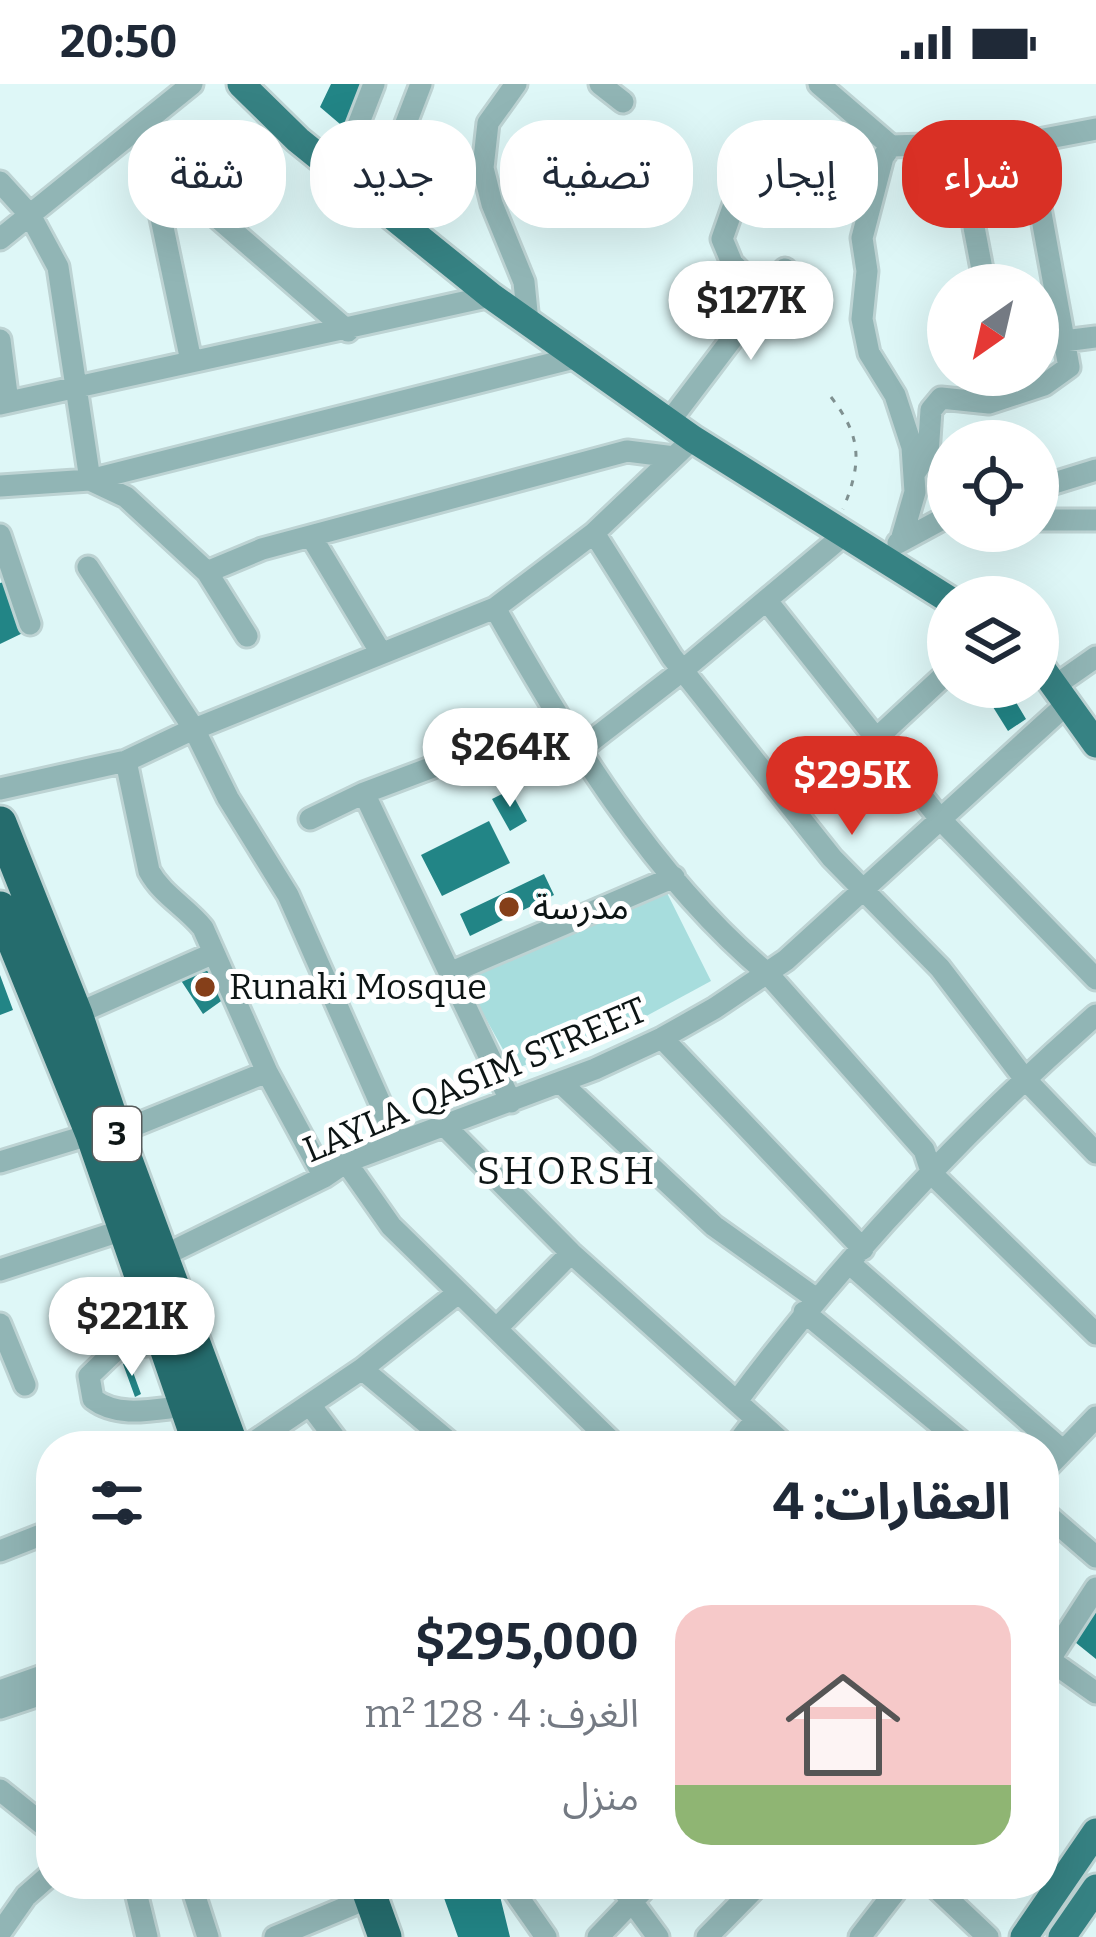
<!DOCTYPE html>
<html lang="ar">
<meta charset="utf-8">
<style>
body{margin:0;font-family:Bitter,"Noto Sans Arabic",serif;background:#f6f6f7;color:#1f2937;direction:rtl;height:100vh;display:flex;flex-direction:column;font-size:45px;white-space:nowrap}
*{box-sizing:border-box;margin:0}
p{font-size:39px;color:#747a83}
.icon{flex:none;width:66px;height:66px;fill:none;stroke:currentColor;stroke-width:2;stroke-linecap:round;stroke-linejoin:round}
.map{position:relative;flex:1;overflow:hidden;direction:ltr}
.sheet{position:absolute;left:36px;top:1347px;width:1023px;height:468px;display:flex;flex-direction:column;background:#fff;border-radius:48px;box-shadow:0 12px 48px #0002;direction:rtl}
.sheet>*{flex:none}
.banner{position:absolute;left:36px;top:36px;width:1026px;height:108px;direction:rtl;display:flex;gap:24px}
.needle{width:78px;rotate:214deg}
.fabs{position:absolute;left:927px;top:180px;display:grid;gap:24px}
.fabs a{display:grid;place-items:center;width:132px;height:132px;border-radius:50%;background:#fff;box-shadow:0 12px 48px #0002;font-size:60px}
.price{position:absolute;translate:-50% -102px;padding:0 27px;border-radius:42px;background:#fff;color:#222;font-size:39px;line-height:78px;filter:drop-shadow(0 3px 6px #0008)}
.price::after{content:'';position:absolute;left:50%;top:72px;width:36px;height:27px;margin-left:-18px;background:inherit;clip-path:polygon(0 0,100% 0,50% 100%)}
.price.selected{background:#d93025;color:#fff}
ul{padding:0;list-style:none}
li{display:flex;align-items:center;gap:36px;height:300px;padding:0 48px}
li span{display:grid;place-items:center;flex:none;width:336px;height:240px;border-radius:36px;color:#555}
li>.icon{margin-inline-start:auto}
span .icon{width:144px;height:144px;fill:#fffc;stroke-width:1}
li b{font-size:51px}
h2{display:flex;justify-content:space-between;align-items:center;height:144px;padding:0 48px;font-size:51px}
.tag{padding:0 42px;border-radius:48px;background:#fff;box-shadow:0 12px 48px #0002;font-size:42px;line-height:108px}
.tag.selected{background:#d93025;color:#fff}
.status{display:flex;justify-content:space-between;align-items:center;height:84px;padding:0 60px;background:#fff;direction:ltr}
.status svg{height:33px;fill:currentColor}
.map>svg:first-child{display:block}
</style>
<div class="status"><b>20:50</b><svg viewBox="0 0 49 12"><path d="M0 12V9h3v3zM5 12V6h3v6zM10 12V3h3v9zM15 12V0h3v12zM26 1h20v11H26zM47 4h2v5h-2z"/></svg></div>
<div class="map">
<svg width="1096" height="1853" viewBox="0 0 1096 1853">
<rect width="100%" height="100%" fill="#def7f7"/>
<!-- green -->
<path fill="#a7dddd" d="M662,799L711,897L615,949L514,985L463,894Z"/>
<!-- building -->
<path fill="#228586" d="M331,0H363L347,46L320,23Z
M409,69L459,94L448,121L402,86Z
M4,498L27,547L0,560V499Z
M999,603H1007L1026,635L1008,647L988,615Z
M510,706L527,737L510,747L492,715Z
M489,737L510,779L442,812L421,771Z
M544,790L554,811L470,852L460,830Z
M207,877L231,910L203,930L180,895Z
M0,891L13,926L0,931Z
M129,1277L141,1310L135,1313L123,1280Z
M1096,1519V1575L1070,1554Z
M439,1800H497L510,1853H458Z"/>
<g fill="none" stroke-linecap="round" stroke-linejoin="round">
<!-- minor casing -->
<g stroke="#bdd3d3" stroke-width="27">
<path id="minor" d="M516,0L488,39L483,84L492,120L524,198L528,238
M600,0L623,18
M819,0L891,62
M958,59L985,201
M148,72L191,277
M150,75L348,247
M746,86L722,155L732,179L765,213
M339,90L374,0
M0,98L30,131L58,183L90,396L126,413L207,488L247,552
M376,117L421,0
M0,155L192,0
M0,256L8,318
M1064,257L1096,253
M0,320L491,212
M669,338L785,185
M916,387L928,370L931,326L941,314L989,319L1044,301L1069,283L1028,58
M0,402L90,396L578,273
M1038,404L1096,386
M1038,436H1096
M594,449L672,573L832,774L940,884L1024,994L1096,1069
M0,451L30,540
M902,453L915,408L912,363L895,311L869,269L862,235L867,187L862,154L883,73L891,62L1028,58L1096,45
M312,454L381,569
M898,459L948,432
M88,483L194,645L228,714L288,811L397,1057
M207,488L262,465L627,367L674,373
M767,517L940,735L1096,895
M495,524C567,652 653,794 768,890L924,1066L932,1090L1096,1250
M1056,601L1096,573
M877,654L948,588
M581,665L683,586L845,450
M126,677L149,787C162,811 186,823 203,844L267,988L324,1093
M0,705L126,677L187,648L495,524L594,449L693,355
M364,709L511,1018
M310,735L364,709L558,636
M452,888L674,793
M76,930L214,869
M662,954L863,1165
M560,998L714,1142L815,1214
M444,1041L571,1169L786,1362
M116,1049L267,988
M0,1078L92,1050
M346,1078L391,1142L616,1362
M161,1173L324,1093L346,1078L595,985L662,954L715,924L786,876L1069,618
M849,1179L1063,1367
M0,1186L123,1146
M804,1228L966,1362
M0,1240L25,1301
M498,1243L571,1169
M164,1259L118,1264L89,1292L93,1315C119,1335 155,1325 186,1322
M362,1285L454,1362
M737,1317C842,1177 964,1047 1096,931
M310,1321L341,1362
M248,1362L362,1285L458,1209
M735,1362L756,1335
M1044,1387L1096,1333
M1044,1428L1096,1473
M0,1467L51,1447
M1044,1572L1096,1609
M1044,1584L1096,1504
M0,1607L51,1589
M0,1624L51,1607
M0,1706L51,1747
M134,1800L147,1853
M191,1800L208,1853
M509,1800L546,1853
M619,1800L658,1853
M932,1800L988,1853
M0,1849L26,1812L51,1790
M275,1853L371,1813
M598,1853L649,1800
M707,1853L759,1800
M860,1853L901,1800"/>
</g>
<!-- major casing -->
<g stroke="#bdd3d3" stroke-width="33">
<path id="major" d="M241,0L298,56L491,212L693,355L948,515
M1038,579L1096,660
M1024,1853L1096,1748
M1062,1853L1096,1804"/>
</g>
<!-- highway casing -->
<g stroke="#bdd3d3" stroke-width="39">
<path id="highway" d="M0,739L76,930L116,1049L232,1362
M0,824L92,1050L200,1362
M366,1800L385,1853"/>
</g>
<!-- path -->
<path stroke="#7f9090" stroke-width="3" stroke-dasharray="6 9" stroke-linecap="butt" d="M831,313C862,353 862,379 843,425"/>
<!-- minor -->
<use href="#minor" stroke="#91b5b5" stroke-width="21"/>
<!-- major -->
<use href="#major" stroke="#368283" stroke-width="27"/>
<!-- highway -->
<use href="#highway" stroke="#256c6d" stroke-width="33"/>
</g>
<!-- markers -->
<g fill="#853f19" stroke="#fff" stroke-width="4.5">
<circle cx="509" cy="823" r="12"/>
<circle cx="205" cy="903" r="12"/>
</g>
<g text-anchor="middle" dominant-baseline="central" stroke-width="10" stroke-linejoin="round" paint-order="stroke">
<!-- shield labels -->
<rect fill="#fff" stroke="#565b5b" stroke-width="3" x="93" y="1023" width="48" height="54" rx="9"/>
<g font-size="33" font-weight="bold" fill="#0d1515">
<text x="117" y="1050">3</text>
</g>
<!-- poi labels -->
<g font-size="36" fill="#0d1515" stroke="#fff" text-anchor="start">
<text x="533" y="823">مدرسة</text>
<text x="229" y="903">Runaki Mosque</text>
</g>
<!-- street labels -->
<g font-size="36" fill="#0d1515" stroke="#fff">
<text transform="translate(475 996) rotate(-23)">LAYLA QASIM STREET</text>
</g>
<!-- neighbourhood labels -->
<g font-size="39" letter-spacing="3" fill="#0d1515" stroke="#fff">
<text x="567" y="1087">SHORSH</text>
</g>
</g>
</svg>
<div class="fabs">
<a><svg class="needle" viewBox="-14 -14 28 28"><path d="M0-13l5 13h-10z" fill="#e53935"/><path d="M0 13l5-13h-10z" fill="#747a83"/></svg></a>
<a><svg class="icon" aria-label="locate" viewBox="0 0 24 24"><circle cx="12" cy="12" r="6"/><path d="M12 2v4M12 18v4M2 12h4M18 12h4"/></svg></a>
<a><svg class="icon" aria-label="layers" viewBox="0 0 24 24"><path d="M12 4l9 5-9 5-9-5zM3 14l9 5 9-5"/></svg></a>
</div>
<b class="price" style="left:751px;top:279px">$127K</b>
<b class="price" style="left:510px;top:726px">$264K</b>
<b class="price selected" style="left:852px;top:754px">$295K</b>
<b class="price" style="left:132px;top:1295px">$221K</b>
<div class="banner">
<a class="tag selected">شراء</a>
<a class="tag">إيجار</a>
<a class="tag">تصفية</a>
<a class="tag">جديد</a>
<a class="tag">شقة</a>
</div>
<section class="sheet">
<h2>العقارات: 4<svg class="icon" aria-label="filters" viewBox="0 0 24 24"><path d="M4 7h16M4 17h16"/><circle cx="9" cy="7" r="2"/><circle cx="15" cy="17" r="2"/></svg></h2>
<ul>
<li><span style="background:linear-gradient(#f6c9c9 75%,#8fb573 0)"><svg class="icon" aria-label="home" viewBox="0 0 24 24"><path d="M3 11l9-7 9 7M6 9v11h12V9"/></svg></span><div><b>$295,000</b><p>الغرف: 4 · 128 m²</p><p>منزل</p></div></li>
</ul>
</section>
</div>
